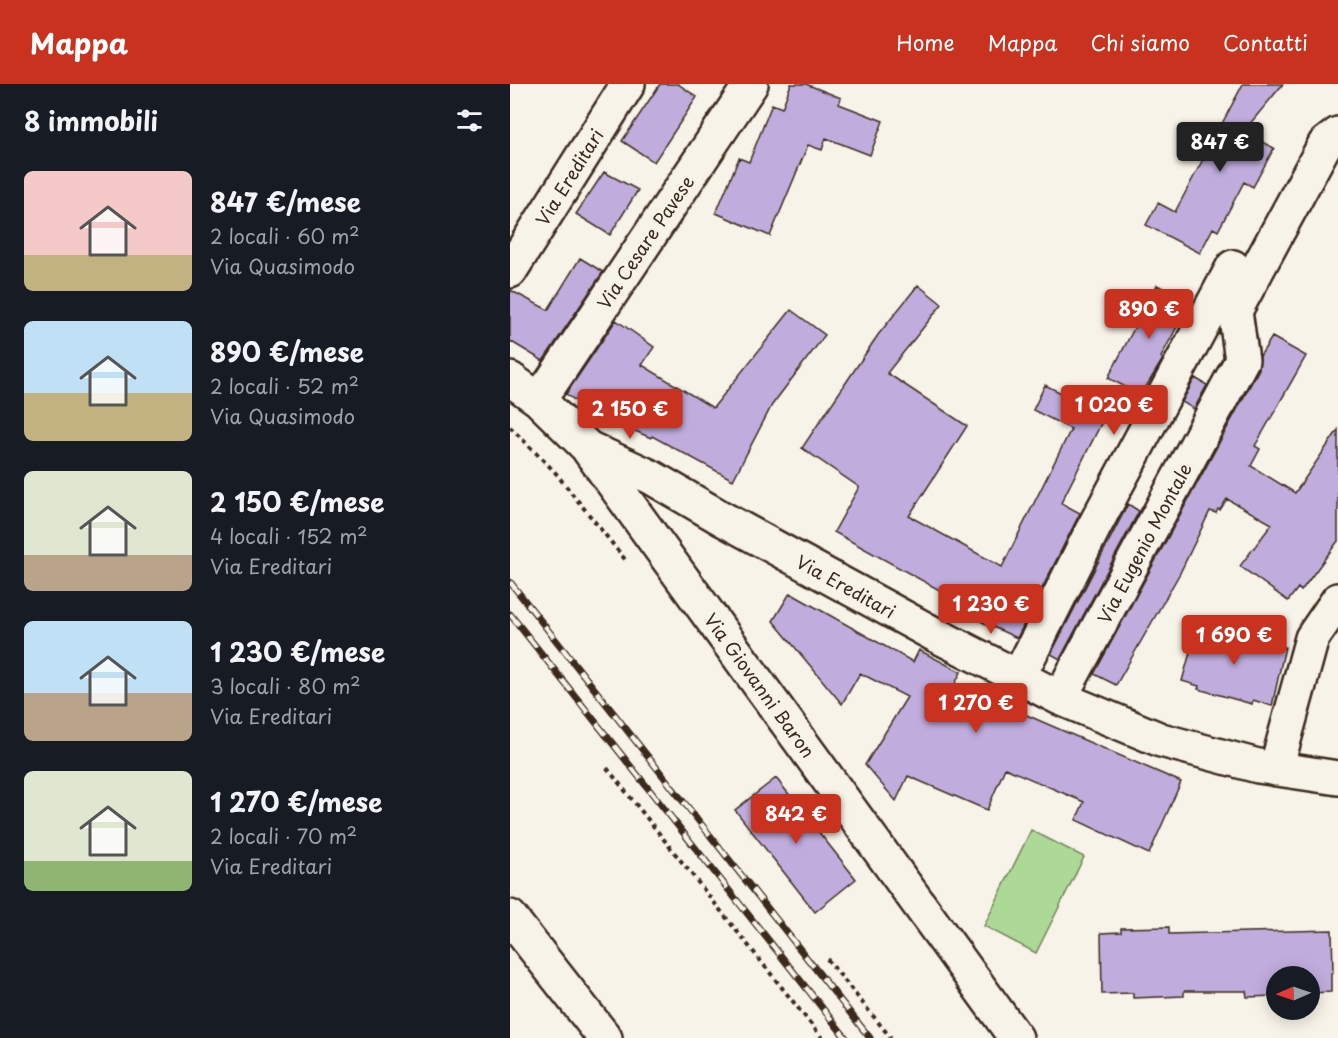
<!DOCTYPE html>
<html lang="it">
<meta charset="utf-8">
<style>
body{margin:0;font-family:"Playpen Sans",sans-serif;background:#20242c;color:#f1f3f6;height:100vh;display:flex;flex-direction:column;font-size:22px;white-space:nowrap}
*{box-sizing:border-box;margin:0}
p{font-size:20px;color:#9ea1a6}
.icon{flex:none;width:33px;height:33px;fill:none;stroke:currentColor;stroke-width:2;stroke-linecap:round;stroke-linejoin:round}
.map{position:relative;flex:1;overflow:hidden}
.side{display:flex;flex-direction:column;background:#171b24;width:510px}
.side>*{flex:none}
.needle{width:39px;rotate:268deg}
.controls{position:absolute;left:756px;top:882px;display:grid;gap:12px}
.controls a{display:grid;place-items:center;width:54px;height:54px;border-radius:50%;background:#171b24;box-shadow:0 3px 15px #0003;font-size:30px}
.price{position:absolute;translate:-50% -51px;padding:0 14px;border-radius:6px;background:#c8321e;color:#fff;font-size:20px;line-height:39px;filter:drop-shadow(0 2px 3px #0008)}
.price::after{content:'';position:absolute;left:50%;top:36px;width:18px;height:14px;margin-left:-9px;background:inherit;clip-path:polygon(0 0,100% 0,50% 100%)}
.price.on{background:#222;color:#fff}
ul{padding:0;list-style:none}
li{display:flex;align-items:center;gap:18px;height:150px;padding:0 24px}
li span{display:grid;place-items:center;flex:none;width:168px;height:120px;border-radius:9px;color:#555}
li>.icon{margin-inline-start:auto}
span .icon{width:72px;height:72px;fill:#fffc;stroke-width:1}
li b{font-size:26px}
h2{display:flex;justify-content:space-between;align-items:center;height:72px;padding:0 24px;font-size:26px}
header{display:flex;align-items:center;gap:36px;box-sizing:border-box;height:84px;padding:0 30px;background:#c8321e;color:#fff}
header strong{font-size:28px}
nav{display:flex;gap:33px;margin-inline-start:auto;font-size:21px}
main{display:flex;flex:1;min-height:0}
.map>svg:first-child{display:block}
</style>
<header>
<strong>Mappa</strong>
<nav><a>Home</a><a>Mappa</a><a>Chi siamo</a><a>Contatti</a></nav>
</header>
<main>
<section class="side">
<h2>8 immobili<svg class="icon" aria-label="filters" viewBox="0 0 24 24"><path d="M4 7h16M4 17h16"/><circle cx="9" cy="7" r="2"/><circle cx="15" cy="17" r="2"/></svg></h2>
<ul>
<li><span style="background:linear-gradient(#f6c9c9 70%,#c2b280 0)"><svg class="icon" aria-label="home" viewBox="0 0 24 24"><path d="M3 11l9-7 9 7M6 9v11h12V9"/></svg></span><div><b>847 €/mese</b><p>2 locali · 60 m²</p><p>Via Quasimodo</p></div></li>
<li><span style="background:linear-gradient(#bfe0f5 60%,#c2b280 0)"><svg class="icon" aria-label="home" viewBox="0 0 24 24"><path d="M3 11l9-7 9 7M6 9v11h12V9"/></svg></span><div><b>890 €/mese</b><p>2 locali · 52 m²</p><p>Via Quasimodo</p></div></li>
<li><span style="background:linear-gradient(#dfe7d0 70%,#b9a48a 0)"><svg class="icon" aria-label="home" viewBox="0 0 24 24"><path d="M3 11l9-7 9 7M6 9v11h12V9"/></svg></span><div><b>2 150 €/mese</b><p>4 locali · 152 m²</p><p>Via Ereditari</p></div></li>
<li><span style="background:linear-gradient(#bfe0f5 60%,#b9a48a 0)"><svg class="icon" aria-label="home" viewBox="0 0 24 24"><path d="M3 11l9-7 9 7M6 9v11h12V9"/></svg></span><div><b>1 230 €/mese</b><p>3 locali · 80 m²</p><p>Via Ereditari</p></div></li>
<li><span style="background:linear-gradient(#dfe7d0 75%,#8fb573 0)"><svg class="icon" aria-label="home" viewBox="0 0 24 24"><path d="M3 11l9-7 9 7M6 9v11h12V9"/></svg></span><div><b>1 270 €/mese</b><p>2 locali · 70 m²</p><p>Via Ereditari</p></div></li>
</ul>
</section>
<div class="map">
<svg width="828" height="954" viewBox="0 0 828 954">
<rect width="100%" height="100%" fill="#f7f3e8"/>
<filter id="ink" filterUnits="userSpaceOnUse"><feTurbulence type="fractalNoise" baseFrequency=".0167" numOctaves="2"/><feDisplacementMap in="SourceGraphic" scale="12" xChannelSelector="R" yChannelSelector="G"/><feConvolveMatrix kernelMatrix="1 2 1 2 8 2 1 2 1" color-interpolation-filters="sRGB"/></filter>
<g filter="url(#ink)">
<!-- green -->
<path fill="#add997" stroke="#74825a" stroke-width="1.5" d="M521,746L574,773L526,869L474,842Z"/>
<!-- building -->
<path fill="#c0addd" stroke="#3b2a1e" stroke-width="1.5" d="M150,0H168L187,13L144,78L112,57Z
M281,0H296L331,14L329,20L373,37L360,71L316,54L312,66L298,61L260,152L206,129L229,74L239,78L262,20L272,24Z
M733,0H773L733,48L764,64L743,103L734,98L708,147L703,144L690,169L636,141L648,119L665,128Z
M94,88L128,106L100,151L66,130Z
M70,174L93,188L33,277L0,257V206L38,226Z
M408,201L432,220L377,289L457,342L399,432L492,483L561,345L523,326L535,301L574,320L581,305L603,316L551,419L570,429L507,554L470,537L473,530L324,448L349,403L292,364L368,251Z
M647,201L680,218L651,273L653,275L631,311L598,294Z
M281,226L315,251L262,321L223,396L142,352L141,354L103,337L100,341L56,310L106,236L144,263L132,281L203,324Z
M762,253L796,272L745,362L750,365L741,382L785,409L828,346V457L791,507L788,504L778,517L730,482L762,440L717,415L710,426L708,425L706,429L700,427L670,489L606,601L584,590L749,285L750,272Z
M685,294L697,301L684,325L672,318Z
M618,420L629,427L550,575L541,570Z
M280,509L403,578L409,566L451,588L445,600L671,698L639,770L566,736L574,718L495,684L477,726L398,692L386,717L355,681L397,613L350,589L332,620L263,537Z
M688,540L775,563L762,622L743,616L742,620L688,605L689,602L672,597Z
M266,694L346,795L305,828L225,726Z
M659,843V850L822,846L823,889H821V908L800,909V892H766V912L737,913L736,907H674V912L623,914V909L592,910L591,849L611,848V844Z"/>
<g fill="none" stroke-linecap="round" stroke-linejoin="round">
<!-- minor casing -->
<g stroke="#3b2a1e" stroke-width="38">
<path id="minor" d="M0,187L118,0
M0,295L28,315L78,364L141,393L213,435L422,549L550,614L651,656L748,682L828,694
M28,315L41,299L241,0
M79,366L506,954
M508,594L584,443L723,183
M550,614L732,276L725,227L815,60L828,50
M766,685L802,554L828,516
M0,833L95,954"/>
</g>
<!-- path -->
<path stroke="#3b2a1e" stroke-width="4" stroke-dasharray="4.5 4.5" stroke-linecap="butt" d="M0,343L44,387L117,478
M97,684L312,954
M317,875L381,954"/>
<!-- minor -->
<use href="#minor" stroke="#f7f3e8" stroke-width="33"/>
<!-- rail casing -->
<g stroke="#3b2a1e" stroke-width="7">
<path id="rail" d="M0,498L360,954
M0,530L336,954"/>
</g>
<!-- rail -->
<use href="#rail" stroke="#f7f3e8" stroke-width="4.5" stroke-dasharray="14" stroke-linecap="butt"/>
</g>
</g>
<g text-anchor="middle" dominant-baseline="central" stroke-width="5" stroke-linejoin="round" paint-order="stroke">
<!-- street labels -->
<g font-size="18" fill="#3b2a1e" stroke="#f7f3e8">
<text transform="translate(59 93) rotate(-58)">Via Ereditari</text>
<text transform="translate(135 158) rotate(-56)">Via Cesare Pavese</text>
<text transform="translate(634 459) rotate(-62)">Via Eugenio Montale</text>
<text transform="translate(336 502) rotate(29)">Via Ereditari</text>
<text transform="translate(250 601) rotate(54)">Via Giovanni Baron</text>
</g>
</g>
</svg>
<div class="controls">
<a><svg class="needle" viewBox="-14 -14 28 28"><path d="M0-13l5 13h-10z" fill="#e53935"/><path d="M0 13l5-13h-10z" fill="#9ea1a6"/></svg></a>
</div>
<b class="price on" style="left:710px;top:89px">847 €</b>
<b class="price" style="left:639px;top:256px">890 €</b>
<b class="price" style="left:604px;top:352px">1 020 €</b>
<b class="price" style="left:120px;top:356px">2 150 €</b>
<b class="price" style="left:481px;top:551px">1 230 €</b>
<b class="price" style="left:724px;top:582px">1 690 €</b>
<b class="price" style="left:466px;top:650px">1 270 €</b>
<b class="price" style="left:286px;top:761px">842 €</b>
</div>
</main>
